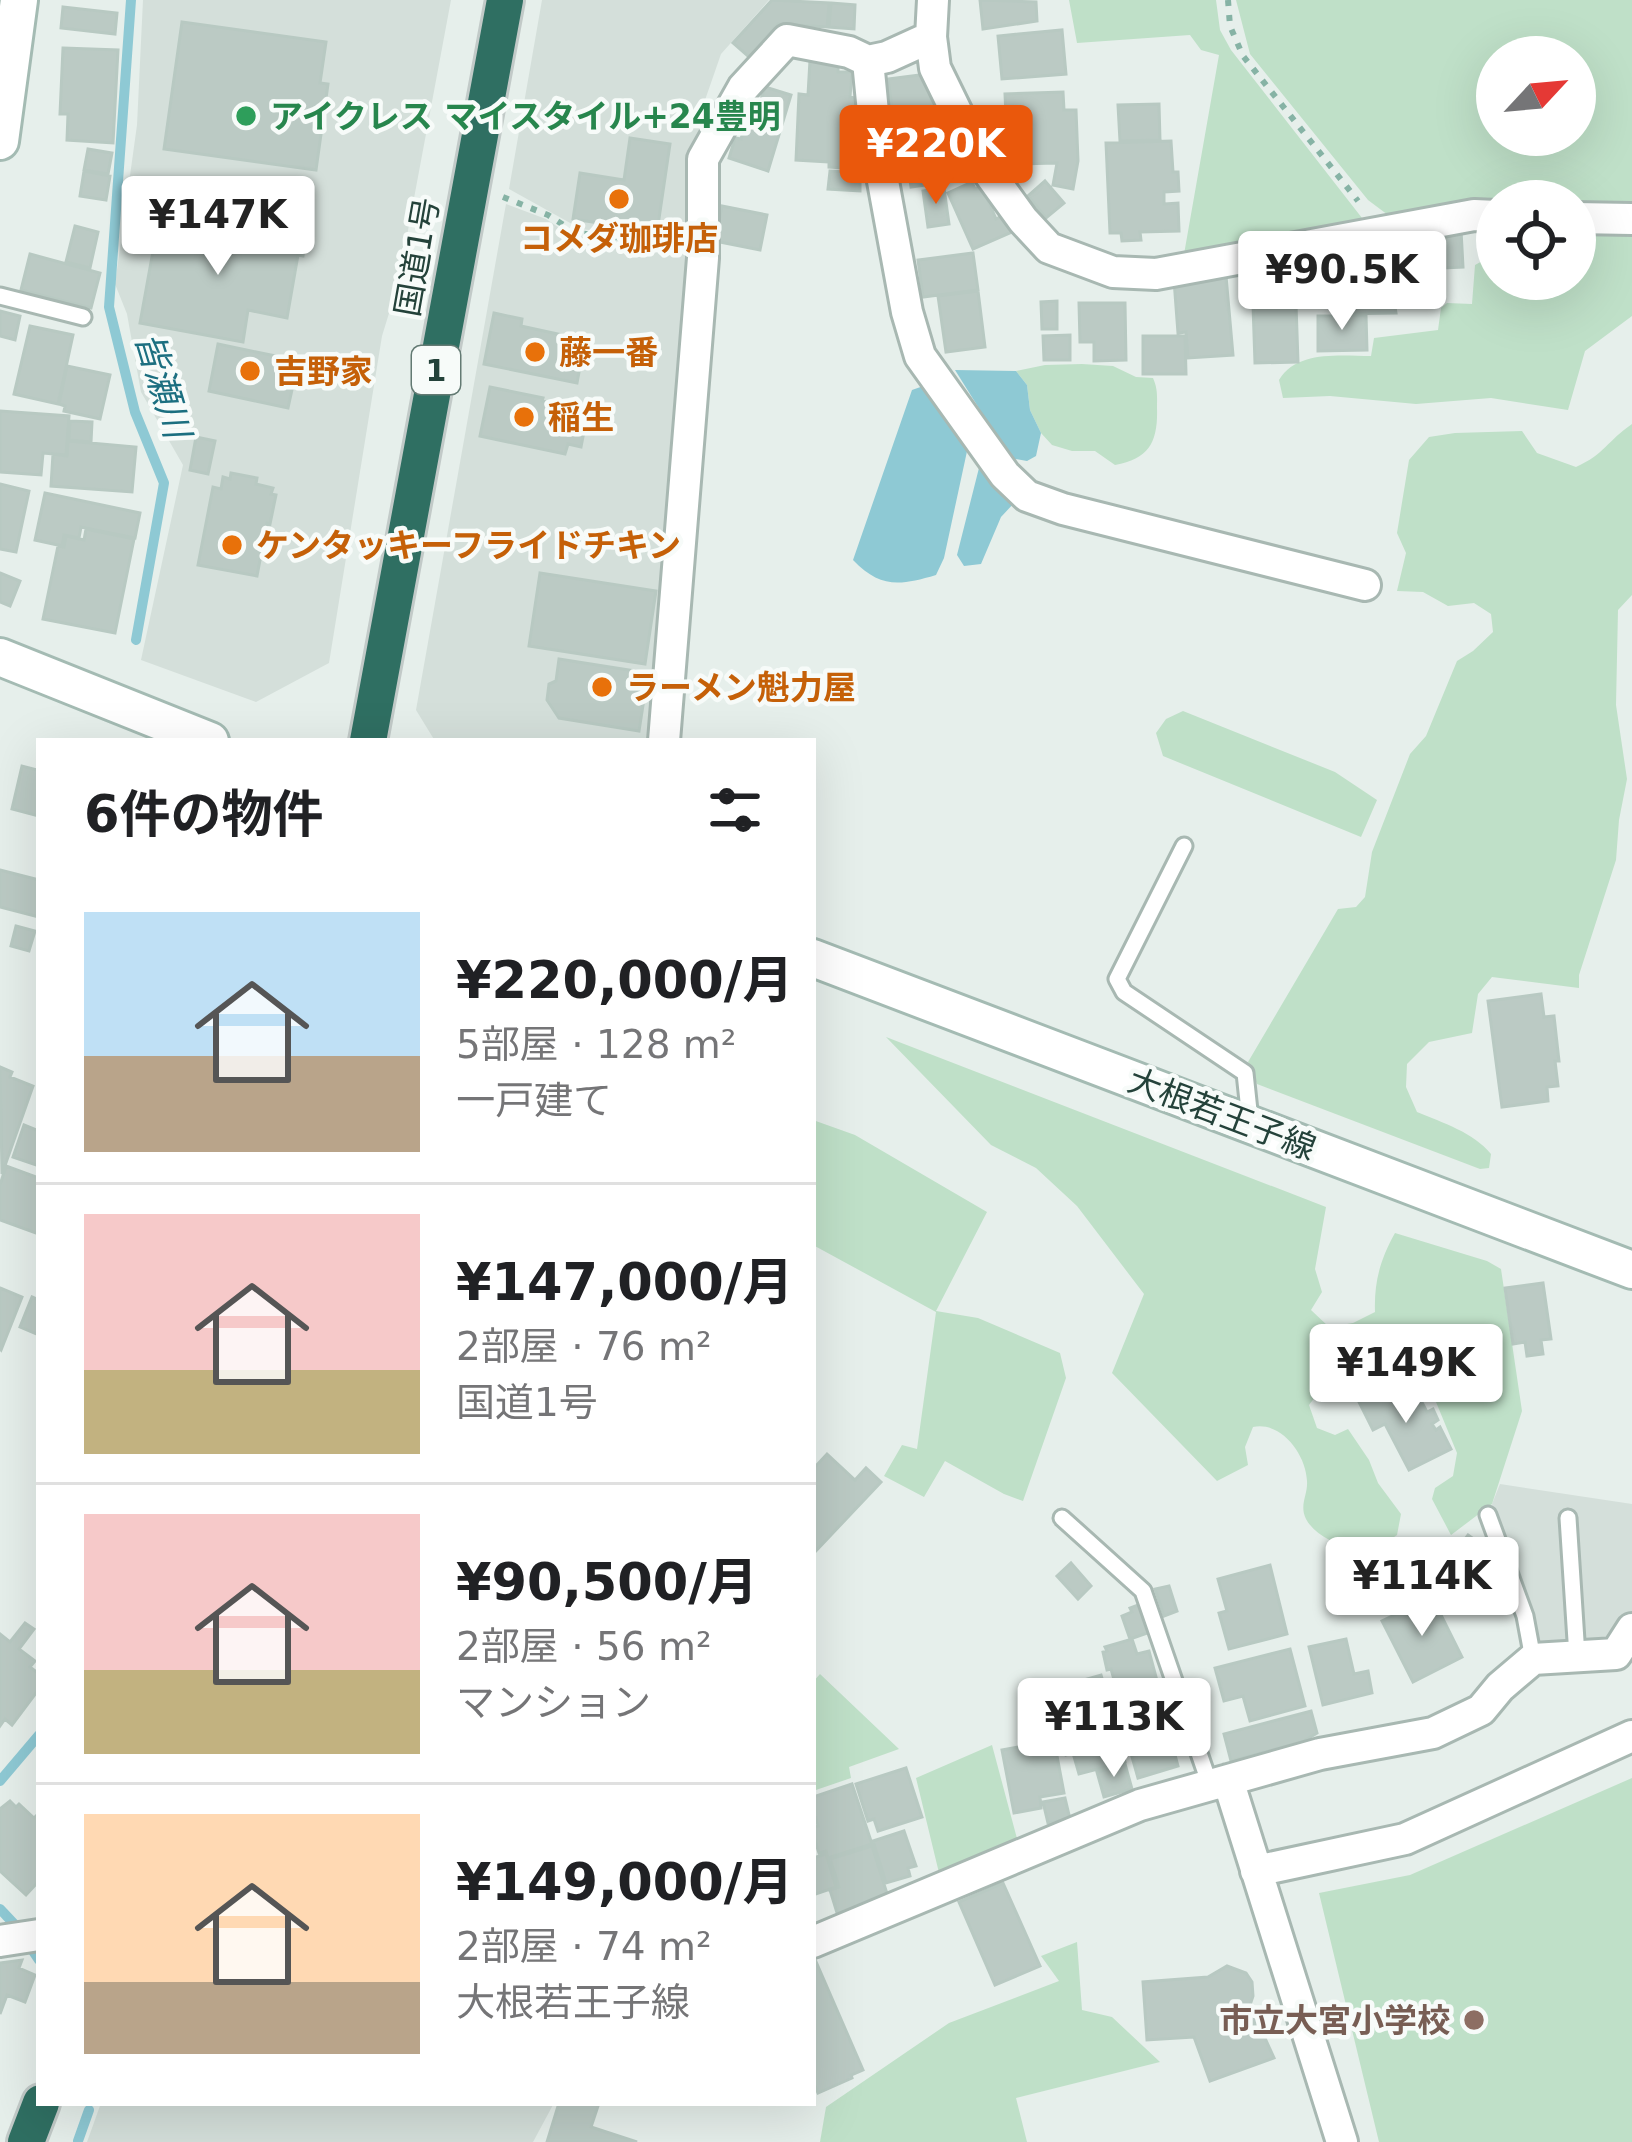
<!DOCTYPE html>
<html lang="ja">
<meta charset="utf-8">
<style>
body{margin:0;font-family:"DejaVu Sans","Noto Sans JP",sans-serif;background:#f2f2f2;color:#202124;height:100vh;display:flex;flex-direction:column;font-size:45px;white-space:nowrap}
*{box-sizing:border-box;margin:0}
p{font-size:39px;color:#757577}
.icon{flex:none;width:66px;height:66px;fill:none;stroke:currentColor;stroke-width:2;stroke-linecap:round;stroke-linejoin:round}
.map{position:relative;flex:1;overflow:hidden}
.side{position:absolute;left:36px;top:738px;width:780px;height:1368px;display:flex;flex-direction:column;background:#fff;border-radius:0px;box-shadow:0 12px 48px #0002}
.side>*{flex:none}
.needle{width:78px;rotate:64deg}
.controls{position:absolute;left:1476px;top:36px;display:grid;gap:24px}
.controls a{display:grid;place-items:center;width:120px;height:120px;border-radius:50%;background:#fff;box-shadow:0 12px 48px #0002;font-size:60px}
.price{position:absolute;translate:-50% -102px;padding:0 27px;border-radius:12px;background:#fff;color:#222;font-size:39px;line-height:78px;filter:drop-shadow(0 3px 6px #0008)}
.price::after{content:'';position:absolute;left:50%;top:72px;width:36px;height:27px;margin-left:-18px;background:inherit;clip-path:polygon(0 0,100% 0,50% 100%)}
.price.selected{background:#ea580c;color:#fff}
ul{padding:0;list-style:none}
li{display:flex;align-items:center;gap:36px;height:300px;padding:0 48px}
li+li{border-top:3px solid #e0e0e0}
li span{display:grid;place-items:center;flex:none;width:336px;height:240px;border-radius:0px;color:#555}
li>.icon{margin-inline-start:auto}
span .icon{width:144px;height:144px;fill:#fffc;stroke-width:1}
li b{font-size:51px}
h2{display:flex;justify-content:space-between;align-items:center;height:144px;padding:0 48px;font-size:51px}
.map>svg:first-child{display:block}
</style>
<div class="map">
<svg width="1632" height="2142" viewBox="0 0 1632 2142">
<rect width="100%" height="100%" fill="#e6efeb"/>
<!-- built -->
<path fill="#d4dfda" d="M143,0H451L398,284L382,336L329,663L256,702L141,660L183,465L141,392L127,314L115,284L137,125Z
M542,0H769L721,54L696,126L705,133L686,166H695L696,231L669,240L581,229L509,189Z
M506,204L546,219L570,235L671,250L693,248L655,741H435L416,710Z
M1500,1484L1632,1504V1611L1612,1638L1597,1644H1538L1492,1504Z
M101,2103H554L533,2142H87Z"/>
<!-- green -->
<path fill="#bfe0c8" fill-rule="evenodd" d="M1069,0H1216L1220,30L1231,50L1369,227L1183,260L1219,55L1201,50L1190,35L1077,43Z
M1236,0H1632V212L1575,210V201H1497L1400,224L1368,200L1250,54ZM1497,57H1575V135H1497Z
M1486,226H1497V279H1575V227L1632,228V316L1585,351L1568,410L1491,398L1416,404L1330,396L1283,398L1279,380C1297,350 1340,356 1371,356L1374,338L1438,330L1441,308L1447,303L1472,304L1475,265L1486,259L1492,243Z
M1082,364L1113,366L1136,377L1153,378C1158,389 1157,397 1157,408C1158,441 1150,459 1115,465L1095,451H1072L1052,445L1041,433L1030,410L1027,385L1016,371L1045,365Z
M1632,424V595L1618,610L1616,705L1627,779L1619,820L1616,860L1579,975V988L1492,977L1478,994L1472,1033L1429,1042L1407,1064L1406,1087L1417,1112C1443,1123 1473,1132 1491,1154L1489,1168L1480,1169L1257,1084L1248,1062L1338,909L1356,907L1365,897L1372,852L1410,754L1426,736L1457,661L1473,651L1493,632L1491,614L1474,603L1448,606L1423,592L1397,591L1406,553L1397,533L1409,460L1429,437L1455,433L1522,431L1537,453L1576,467C1605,454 1607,441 1632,424Z
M1183,711L1335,772L1377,800L1361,837L1163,756L1156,733L1166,719Z
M886,1037L1326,1207L1315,1269L1322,1292L1311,1310L1329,1327L1353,1323L1375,1312C1374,1282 1380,1260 1395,1233L1487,1261L1501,1269L1522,1411L1492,1504L1451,1535L1432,1499L1435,1488L1453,1476L1457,1453L1429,1385L1387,1376L1324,1385L1309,1405L1317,1428L1335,1435L1348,1429L1369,1460L1378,1483L1401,1514L1397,1535L1371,1553L1368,1564L1358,1565L1353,1552C1337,1543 1315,1536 1306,1519C1299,1505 1308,1495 1307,1481C1306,1454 1281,1421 1253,1427L1245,1447L1248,1465L1217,1481L1112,1373L1144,1294L1077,1206L1036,1168L991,1145Z
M813,1120L855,1135L987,1212L936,1311L978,1318L1060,1353L1066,1378L1023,1501L1004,1494L945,1461L924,1497L884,1476L902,1445L917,1449L936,1312L813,1245Z
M820,1674L899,1749L849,1767L851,1778L813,1791V1682Z
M992,1745L1019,1846L940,1877L916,1778Z
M1632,1778V2142H1379L1319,1893L1410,1875Z
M1077,1942L1082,2010L1112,2017L1160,2062L1016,2098L1027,2142H820L826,2107L949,2023L1059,1981L1041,1956Z"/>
<!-- water -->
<path fill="#8ec9d4" d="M955,370L1016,371L1027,385L1030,410L1041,433L1036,456L1027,461L1010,458Z
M929,384L969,442L944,558L936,575C899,586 880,588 853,560L912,390Z
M980,464L1015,502L1001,517L981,564L964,566L957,555Z"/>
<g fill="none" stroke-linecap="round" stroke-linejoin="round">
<!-- stream -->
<path stroke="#8ec9d4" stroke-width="10" d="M131,0L109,307L135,412L164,483L136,640
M0,1781L39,1735
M0,1909L16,1926L39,1960
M78,2141L89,2110"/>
</g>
<!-- building -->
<path fill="#bbcac4" stroke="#b8c9c2" stroke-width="3" d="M772,0L829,3L827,27L778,24L749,57L733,43Z
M980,0L1036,2L1037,21L983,29Z
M831,3L855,5L854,29L829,27Z
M63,7L117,13L115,34L61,28Z
M182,22L326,42L320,83L328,84L316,170L164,149Z
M1062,30L1066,74L1002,79L998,36Z
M63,48L118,50L113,143L67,140L68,114H60Z
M810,60L838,61V72H852L850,97L854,98L853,121H862L860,169L829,167V162L796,160L799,94L808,95Z
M928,74L934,123L895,129L888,79Z
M765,87L791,95L768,171L729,158L735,138L741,139L751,105L758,108Z
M1063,92L1064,110H1076L1078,161L1073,189L1053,185L1057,163L1015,164L1014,136L1007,137L1005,94Z
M1159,104L1160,140L1120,141L1118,105Z
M950,125L953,145L949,146L954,181L911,187L903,131Z
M630,138L670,144L657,232L573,219L580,173L624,180Z
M1171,141L1173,172H1178L1179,191L1164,192V204L1178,203L1179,231L1140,232L1141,240L1122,241L1121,233H1110L1106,143Z
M88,149L112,153L108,174L84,170Z
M84,171L110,176L106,200L80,196Z
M830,171L860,173V191L828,189Z
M1045,181L1064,203L1046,218L1028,196Z
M972,182L975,189L982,186L996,219L1004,215L1012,232L973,249L948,193Z
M944,188L949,224L928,227L923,191Z
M722,206L767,215L760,250L715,241Z
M159,218L271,237L272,231L306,237L303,256L298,255L287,318L248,310L243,342L140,323Z
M75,226L98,232L90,268L66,262Z
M1461,230L1463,267L1421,269L1420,236Z
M1391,250L1392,273L1418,272V306L1395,307L1396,313L1338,314L1337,296H1344L1343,251Z
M973,253L978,290L923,297L918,260Z
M30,254L100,273L91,308L21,290Z
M1303,260L1306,288L1269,292L1266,263Z
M1226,276L1233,355L1188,358L1186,332L1178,333L1174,280Z
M978,291L985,347L946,352L938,296Z
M1057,301V329H1042L1041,302Z
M1079,303H1125L1126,360L1094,361V342H1080Z
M1296,304L1298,362L1255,363L1253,305Z
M0,311L20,316L15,340L0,336Z
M494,313L522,319L521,326L585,340L577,383L484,364Z
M1366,315L1367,350L1318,351V316Z
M30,326L73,335L58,404L14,394Z
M1070,335V360H1044L1043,336Z
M1143,336H1185L1186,374H1143Z
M218,344L290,359L285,383L293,385L288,408L209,391Z
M67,366L110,375L100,419L64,411L65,406L59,404Z
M490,387L543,398L542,401L563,405L562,412L571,414L573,403L589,406L581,447L568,444L565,454L480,436Z
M0,411L69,416L66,455L43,453L41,475L0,472Z
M70,421L92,422L91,442L69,440Z
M196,437L215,441L208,474L190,470Z
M68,441L136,447L132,492L51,486L53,454L67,456Z
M231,473L257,478L256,484L273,488L271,494L276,495L270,524L267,523L257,576L198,565L213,487L221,489L223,477L230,479Z
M0,484L29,491L16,552L0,549Z
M45,493L140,513L135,538L81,527L79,538L64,535L62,546L35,540Z
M86,529L134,539L115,633L43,619L58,546L64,547L66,536L84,540Z
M0,573L20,581L10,606L0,602Z
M540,573L656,591L645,664L529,646Z
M559,659L648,673L639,731L559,718L547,700L549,684L556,681Z
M39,763V816L12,809L22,766L37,770Z
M0,870L39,880V917L0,907Z
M16,926L35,931L29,951L11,946Z
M1541,994L1544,1017L1554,1016L1559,1061H1555L1558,1086L1547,1087L1548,1101L1502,1107L1488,1001Z
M0,1067L12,1072L10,1077L33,1086L2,1174Z
M24,1125L39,1131V1166L13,1157Z
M6,1166L39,1178V1234L0,1220V1185Z
M1543,1283L1551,1339L1541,1340L1543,1354L1527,1356L1525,1342L1513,1344L1505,1288Z
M0,1288L22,1297L1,1350L0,1349Z
M32,1297L39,1300V1335L20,1327Z
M1387,1386L1395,1402L1416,1391L1427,1412L1433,1409L1438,1420L1432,1424L1436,1430L1440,1427L1451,1449L1409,1470L1385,1424L1373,1430L1358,1400Z
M827,1454L855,1480L866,1468L881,1482L813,1554V1469Z
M1468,1535L1490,1551L1502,1584L1507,1588L1495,1605L1489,1601L1481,1612L1434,1580Z
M1404,1539L1421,1575L1392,1589L1374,1554Z
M1071,1563L1091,1586L1078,1599L1057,1576Z
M1270,1565L1287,1634L1229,1649L1219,1613L1227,1611L1218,1579Z
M1169,1586L1177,1611L1164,1616L1155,1589Z
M1432,1597L1462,1657L1413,1682L1382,1621Z
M1141,1604L1150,1632L1130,1639L1122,1616L1132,1612L1130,1608Z
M25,1623L34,1629L19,1649L35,1661L30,1667L39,1674V1689L12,1725L5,1719L0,1726V1634L10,1642Z
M1132,1639L1137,1654L1149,1651L1159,1688L1147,1692L1148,1697L1121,1704L1111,1669L1107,1670L1103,1652L1107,1651L1105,1647Z
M1346,1639L1354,1674L1368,1671L1372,1693L1323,1705L1309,1647Z
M1290,1649L1305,1706L1250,1721L1243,1696L1224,1701L1215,1668Z
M1101,1675L1110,1707L1073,1717L1067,1694L1082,1690L1080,1681Z
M1161,1704L1178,1766L1138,1778L1120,1714Z
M1111,1708L1125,1762L1079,1774L1073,1753L1066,1755L1058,1723Z
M1311,1711L1317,1733L1302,1742L1231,1761L1224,1734Z
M1054,1740L1064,1793L1040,1797L1041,1808L1014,1813L1002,1750Z
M1125,1764L1132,1789L1104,1797L1097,1772Z
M906,1768L922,1817L878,1831L874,1819L868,1821L856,1784Z
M852,1784L872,1844L828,1858L826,1851L819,1853L813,1835V1827L818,1826L816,1818L813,1819V1797Z
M1065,1798L1070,1819L1048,1823L1043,1802Z
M10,1801L16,1807L19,1804L34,1818L39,1813V1881L26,1895L0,1871V1809Z
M904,1831L916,1866L908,1868L910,1876L886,1883L873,1841Z
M872,1846L889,1900L838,1916L830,1890L839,1887L830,1859Z
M826,1854L836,1887L813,1895V1858Z
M1003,1883L1040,1966L995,1985L959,1902Z
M814,1957L863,2070L851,2075L852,2078L818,2093L813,2081Z
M22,1960L19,1968L35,1975L25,2002L7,1995L0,2014V1963Z
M1227,1966L1246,1973L1252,1982L1253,1996L1250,2005L1274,2058L1210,2081L1194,2037L1147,2040L1143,1982L1208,1977Z
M559,2103H599L591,2127L637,2142H547Z"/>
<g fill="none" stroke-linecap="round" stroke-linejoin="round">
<!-- lane casing -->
<g stroke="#a8b8b2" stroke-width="21">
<path id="lane" d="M0,296L83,317
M1184,846L1117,979L1124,992L1245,1073L1250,1120
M1488,1515L1525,1616L1533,1659
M1062,1518L1143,1591L1210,1785
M1568,1518L1577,1656"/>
</g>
<!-- street casing -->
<g stroke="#a8b8b2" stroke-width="36">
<path id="street" d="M931,37L935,68L981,162L1023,220L1049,248L1113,272L1156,274L1474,215L1497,216
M868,61L876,143L907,312L920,356L1005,475L1027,496L1063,509L1365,585
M1575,218L1632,219
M664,741L703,258V159L743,88L787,40L849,52L868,61L887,57L931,37L933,0
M1228,1780L1342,2142
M1256,1871L1405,1839L1632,1736
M0,1941L39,1935
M813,1942L1140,1805L1320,1754L1433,1733L1481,1710L1500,1687L1533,1659L1616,1654L1632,1629"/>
</g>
<!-- secondary casing -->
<g stroke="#a4bbb3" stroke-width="42">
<path id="secondary" d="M0,141L19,0
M0,657L210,741
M813,958L1632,1270"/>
</g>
<!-- highway casing -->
<g stroke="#c2cac8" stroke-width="42">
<path id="highway" d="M368,741L505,0
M26,2142L41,2103"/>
</g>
<!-- path -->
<path stroke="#86b3a5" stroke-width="6" stroke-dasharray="6 9" stroke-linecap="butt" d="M1228,0L1230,26L1243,56L1358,201
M503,197L548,215L576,233L672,243"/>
<!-- lane -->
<use href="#lane" stroke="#fff" stroke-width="15"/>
<!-- street -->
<use href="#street" stroke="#fff" stroke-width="30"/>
<!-- secondary -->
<use href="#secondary" stroke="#fff" stroke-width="36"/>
<!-- highway -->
<use href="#highway" stroke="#2f6f62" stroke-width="36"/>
</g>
<!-- markers -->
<circle fill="#2e9e5b" stroke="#f7fbf9" stroke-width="4.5" cx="246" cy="116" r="12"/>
<g fill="#e8710a" stroke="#f7fbf9" stroke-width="4.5">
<circle cx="619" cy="199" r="12"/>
<circle cx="535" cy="352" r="12"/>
<circle cx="250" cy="371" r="12"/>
<circle cx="524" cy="417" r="12"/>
<circle cx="232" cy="545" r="12"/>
<circle cx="602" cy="687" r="12"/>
</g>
<circle fill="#8d6e63" stroke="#f7fbf9" stroke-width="4.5" cx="1474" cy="2020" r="12"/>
<g text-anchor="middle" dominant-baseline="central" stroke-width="9" stroke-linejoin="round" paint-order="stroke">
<!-- shield labels -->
<rect fill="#f7fbf9" stroke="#637a73" stroke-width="3" x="412" y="346" width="48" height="48" rx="9"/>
<g font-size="30" font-weight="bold" fill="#24423a">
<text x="436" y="370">1</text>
</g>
<!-- leisure labels -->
<g font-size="33" font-weight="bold" fill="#27864d" stroke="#f7fbf9" text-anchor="start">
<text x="270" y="116">アイクレス マイスタイル+24豊明</text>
</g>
<!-- food labels -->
<g font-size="33" font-weight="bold" fill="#c56008" stroke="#f7fbf9" text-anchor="start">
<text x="619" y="238" text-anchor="middle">コメダ珈琲店</text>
<text x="559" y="352">藤一番</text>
<text x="274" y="371">吉野家</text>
<text x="548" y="417">稲生</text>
<text x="256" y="545">ケンタッキーフライドチキン</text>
<text x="626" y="687">ラーメン魁力屋</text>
</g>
<!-- street labels -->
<g font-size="33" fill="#24423a" stroke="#f7fbf9">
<text transform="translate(417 257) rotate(-80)">国道1号</text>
<text transform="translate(1222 1114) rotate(21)">大根若王子線</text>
</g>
<!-- education labels -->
<g font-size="33" font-weight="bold" fill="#785e54" stroke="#f7fbf9" text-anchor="end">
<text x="1450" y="2020">市立大宮小学校</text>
</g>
<!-- water labels -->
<g font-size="36" font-style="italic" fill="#1c6f80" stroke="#f7fbf9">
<text transform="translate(163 385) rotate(73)">皆瀬川</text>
</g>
</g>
</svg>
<div class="controls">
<a><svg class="needle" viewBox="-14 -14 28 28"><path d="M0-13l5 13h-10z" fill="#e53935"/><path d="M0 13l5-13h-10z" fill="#757577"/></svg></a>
<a><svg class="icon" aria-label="locate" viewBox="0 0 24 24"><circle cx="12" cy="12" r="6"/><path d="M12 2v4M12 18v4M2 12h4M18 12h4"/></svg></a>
</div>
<b class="price selected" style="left:936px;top:207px">¥220K</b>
<b class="price" style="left:218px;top:278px">¥147K</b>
<b class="price" style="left:1342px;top:333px">¥90.5K</b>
<b class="price" style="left:1406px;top:1426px">¥149K</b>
<b class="price" style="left:1422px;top:1639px">¥114K</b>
<b class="price" style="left:1114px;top:1780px">¥113K</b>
<section class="side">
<h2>6件の物件<svg class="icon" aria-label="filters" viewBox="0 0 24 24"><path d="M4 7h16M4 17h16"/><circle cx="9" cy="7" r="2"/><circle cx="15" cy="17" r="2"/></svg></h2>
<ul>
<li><span style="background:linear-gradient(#bfe0f5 60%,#b9a48a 0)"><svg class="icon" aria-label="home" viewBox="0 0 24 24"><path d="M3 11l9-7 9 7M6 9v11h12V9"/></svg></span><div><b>¥220,000/月</b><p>5部屋 · 128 m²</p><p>一戸建て</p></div></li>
<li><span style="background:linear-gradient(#f6c9c9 65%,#c2b280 0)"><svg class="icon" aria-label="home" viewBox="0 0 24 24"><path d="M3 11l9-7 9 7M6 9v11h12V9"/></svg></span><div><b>¥147,000/月</b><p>2部屋 · 76 m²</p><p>国道1号</p></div></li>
<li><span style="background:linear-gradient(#f6c9c9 65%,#c2b280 0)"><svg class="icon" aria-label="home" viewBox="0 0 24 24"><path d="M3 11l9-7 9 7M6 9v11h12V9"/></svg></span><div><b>¥90,500/月</b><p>2部屋 · 56 m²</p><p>マンション</p></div></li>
<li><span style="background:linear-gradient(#ffd9b3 70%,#b9a48a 0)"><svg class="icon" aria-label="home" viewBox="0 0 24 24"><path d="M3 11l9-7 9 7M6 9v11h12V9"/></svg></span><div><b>¥149,000/月</b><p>2部屋 · 74 m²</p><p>大根若王子線</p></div></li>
</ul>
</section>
</div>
